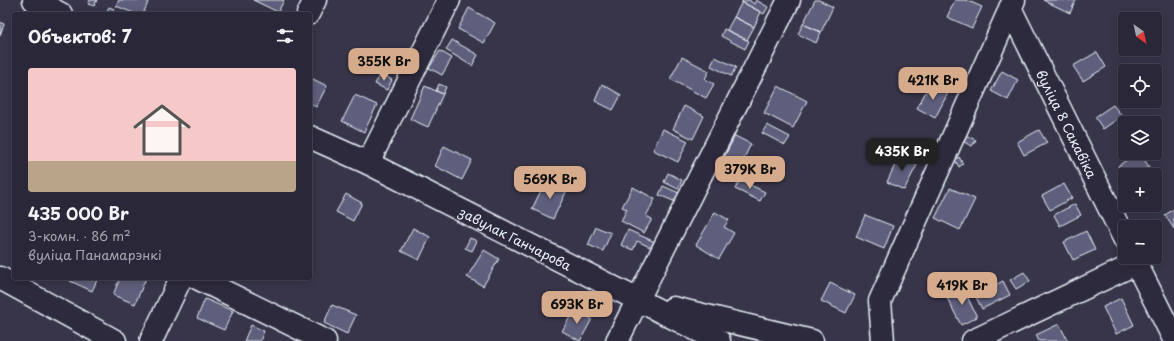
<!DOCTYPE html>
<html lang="ru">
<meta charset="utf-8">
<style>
body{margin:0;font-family:"Playpen Sans",sans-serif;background:#363443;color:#f1f3f6;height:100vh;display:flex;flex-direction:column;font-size:15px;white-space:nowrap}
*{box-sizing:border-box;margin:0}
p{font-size:13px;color:#a5a6ae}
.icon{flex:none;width:22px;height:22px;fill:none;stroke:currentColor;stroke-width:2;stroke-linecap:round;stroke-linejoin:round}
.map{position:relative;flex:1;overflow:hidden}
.sheet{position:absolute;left:12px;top:12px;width:300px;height:268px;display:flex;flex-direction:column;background:#2a2838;border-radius:4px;box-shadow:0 2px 10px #0003,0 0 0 1px #464453}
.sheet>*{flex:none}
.needle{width:26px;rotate:147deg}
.tools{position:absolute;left:1118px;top:12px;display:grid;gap:8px}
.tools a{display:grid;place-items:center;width:44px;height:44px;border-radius:4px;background:#2a2838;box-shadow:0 2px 10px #0003,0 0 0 1px #464453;font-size:20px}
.price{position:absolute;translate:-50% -34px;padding:0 9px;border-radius:8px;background:#d6ab8b;color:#111;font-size:13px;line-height:26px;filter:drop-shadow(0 1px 2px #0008)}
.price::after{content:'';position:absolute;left:50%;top:24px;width:12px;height:9px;margin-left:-6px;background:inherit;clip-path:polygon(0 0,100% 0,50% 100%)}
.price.current{background:#222;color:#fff}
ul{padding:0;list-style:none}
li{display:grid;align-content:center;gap:8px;height:212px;padding:0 16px}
li span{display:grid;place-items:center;height:124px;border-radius:4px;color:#555}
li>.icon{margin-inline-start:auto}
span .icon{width:72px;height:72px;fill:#fffc;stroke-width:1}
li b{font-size:17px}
h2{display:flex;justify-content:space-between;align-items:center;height:48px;padding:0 16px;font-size:17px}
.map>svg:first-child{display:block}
</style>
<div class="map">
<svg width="1174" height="341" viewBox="0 0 1174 341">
<rect width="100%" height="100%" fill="#38354a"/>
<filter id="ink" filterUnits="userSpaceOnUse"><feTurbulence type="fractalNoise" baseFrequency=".025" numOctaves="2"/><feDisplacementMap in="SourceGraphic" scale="8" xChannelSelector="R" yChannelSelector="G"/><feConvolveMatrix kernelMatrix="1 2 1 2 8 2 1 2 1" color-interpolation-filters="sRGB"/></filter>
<g filter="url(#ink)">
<!-- building -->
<path fill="#5e5f7d" stroke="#e8f1f8" d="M90,0H97L94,6L88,4Z
M119,0H149L143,14H136L116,6Z
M253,0H284L278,12Z
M743,0H750V1L754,4L756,0L768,7L764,14L742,2Z
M815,0H819L833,7L821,32L803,24Z
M955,0H966L982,7L972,28L947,17Z
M1043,0H1076L1070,13Z
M742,2L761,12L754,27L734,17Z
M109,7L114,9L112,14L106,13Z
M469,8L495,23L484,43L458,29Z
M734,17L754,27L747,40L727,30Z
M0,22L4,24L0,35Z
M803,24L821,32L816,43L798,34Z
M724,29L749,41L745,49L721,36Z
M452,40L478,55L472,66L446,50Z
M440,51L452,58L442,75L429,68Z
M1097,52L1106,67L1083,81L1073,66Z
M682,57L709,71L705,79L714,84L706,98L670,79Z
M715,57L736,67L731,76L711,66Z
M1002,71L1018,80L1008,100L991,91Z
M381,73L392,80L387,90L375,84Z
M311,78L327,86L316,107L310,103Z
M439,84L446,87L443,94L436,91Z
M602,84L621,95L613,110L595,101Z
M930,84L948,93L935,118L917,108Z
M425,86L443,94L428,127L410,119Z
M778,86L807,101L793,128L764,113Z
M355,95L377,105L364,132L342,121Z
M1113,105L1122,116L1103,129L1095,117Z
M684,106L704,116L693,139L673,129Z
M767,125L790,137L785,145L762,133Z
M663,129L688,141L678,162L653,150Z
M1039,130L1047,143L1024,155L1017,142Z
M735,136L751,144L735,176L714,164L718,156L723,159Z
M967,136L976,140L972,146L964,142Z
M444,146L472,160L462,180L435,166Z
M1137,153H1140L1149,167L1136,175H1125V177L1118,166Z
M900,154L918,163L904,190L887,182Z
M718,156L739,167L735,176L714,164Z
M959,157L963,164L959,167L955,160Z
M756,158L766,163L761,172L751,167Z
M668,173L682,180L678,189L664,182Z
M546,180L567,190L553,219L532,209Z
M740,180L765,192L760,201L735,189Z
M1064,184L1072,198L1050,210L1042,196Z
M663,186L679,193L676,202L659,195Z
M633,187L655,199L646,216L652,219L644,233L621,221L627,209L622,207Z
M950,188L975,199L960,230L935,218Z
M346,194L362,203L353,221L336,212Z
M1075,204L1081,215L1060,226L1054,215Z
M1174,209V229L1165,215Z
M715,212L729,220L724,227L734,233L719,259L696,245Z
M865,215L893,226L884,249L856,237Z
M596,227L611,233L603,251L588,245Z
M413,228L430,237L419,260L401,251Z
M628,230L655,242L652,248L637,241L633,250L621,245Z
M1086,231L1095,250L1073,260L1064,242Z
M470,238L477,241L472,251L465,248Z
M484,250L499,259L483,286L467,277Z
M1024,272L1030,281L1016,289L1010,280Z
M72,278H98L92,291L70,281Z
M120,278H146L135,304L113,295Z
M1003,281L1010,295L982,309L975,295Z
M830,283L855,295L846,313L821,301Z
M963,288L977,317L961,325L946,296Z
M1121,298L1134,325L1116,334L1103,307Z
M205,299L233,311L224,330L197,318Z
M332,305L356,315L347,334L324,323Z
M574,310L592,319L580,341L562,331Z
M1059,324L1068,341H1039L1036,335Z
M251,325L264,331L260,341H244Z"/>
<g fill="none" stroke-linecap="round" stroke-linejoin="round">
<!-- minor casing -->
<g stroke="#e8f1f8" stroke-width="25">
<g id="minor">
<path d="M34,0L61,14"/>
<path id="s1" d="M1010,8L1125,240"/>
<path d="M308,14L315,0"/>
<path id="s2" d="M310,137L368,163L719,341"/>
<path d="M368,163L449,0"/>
<path d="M1133,257L1174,339"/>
<path d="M0,278L115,341"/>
<path d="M197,278L325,341"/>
<path d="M673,308L812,341"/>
<path d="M151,341L181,278"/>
<path d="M617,341L789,0"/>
<path d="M883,341L880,301L1014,0"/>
<path d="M973,341L1137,263"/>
</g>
</g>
<!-- minor -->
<use href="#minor" stroke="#2f2a3d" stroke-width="22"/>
</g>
</g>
<g text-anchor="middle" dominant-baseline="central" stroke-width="3" stroke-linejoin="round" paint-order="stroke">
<!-- street labels -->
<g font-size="13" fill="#e8f1f8" stroke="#2f2a3d">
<text stroke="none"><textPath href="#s1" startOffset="129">вуліца 8 Сакавіка</textPath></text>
<text stroke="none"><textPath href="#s2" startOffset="229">завулак Ганчарова</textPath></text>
</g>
</g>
</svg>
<div class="tools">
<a><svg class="needle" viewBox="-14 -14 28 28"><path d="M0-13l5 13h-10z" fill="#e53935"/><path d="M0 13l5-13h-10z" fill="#a5a6ae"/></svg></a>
<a><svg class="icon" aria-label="locate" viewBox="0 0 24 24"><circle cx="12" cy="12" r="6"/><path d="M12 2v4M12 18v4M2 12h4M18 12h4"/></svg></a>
<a><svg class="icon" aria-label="layers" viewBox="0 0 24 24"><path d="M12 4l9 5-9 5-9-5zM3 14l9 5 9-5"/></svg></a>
<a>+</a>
<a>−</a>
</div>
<b class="price" style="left:384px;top:82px">355K Br</b>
<b class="price" style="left:933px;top:101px">421K Br</b>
<b class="price current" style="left:902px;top:172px">435K Br</b>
<b class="price" style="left:750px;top:190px">379K Br</b>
<b class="price" style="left:550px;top:200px">569K Br</b>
<b class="price" style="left:962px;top:306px">419K Br</b>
<b class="price" style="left:577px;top:325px">693K Br</b>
<section class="sheet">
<h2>Объектов: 7<svg class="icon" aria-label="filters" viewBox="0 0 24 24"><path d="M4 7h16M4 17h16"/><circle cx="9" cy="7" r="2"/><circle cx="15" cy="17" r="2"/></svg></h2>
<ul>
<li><span style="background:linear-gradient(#f6c9c9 75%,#b9a48a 0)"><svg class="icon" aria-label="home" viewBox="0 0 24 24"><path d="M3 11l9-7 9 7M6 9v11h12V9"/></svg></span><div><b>435 000 Br</b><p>3-комн. · 86 m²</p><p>вуліца Панамарэнкі</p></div></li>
</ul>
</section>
</div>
